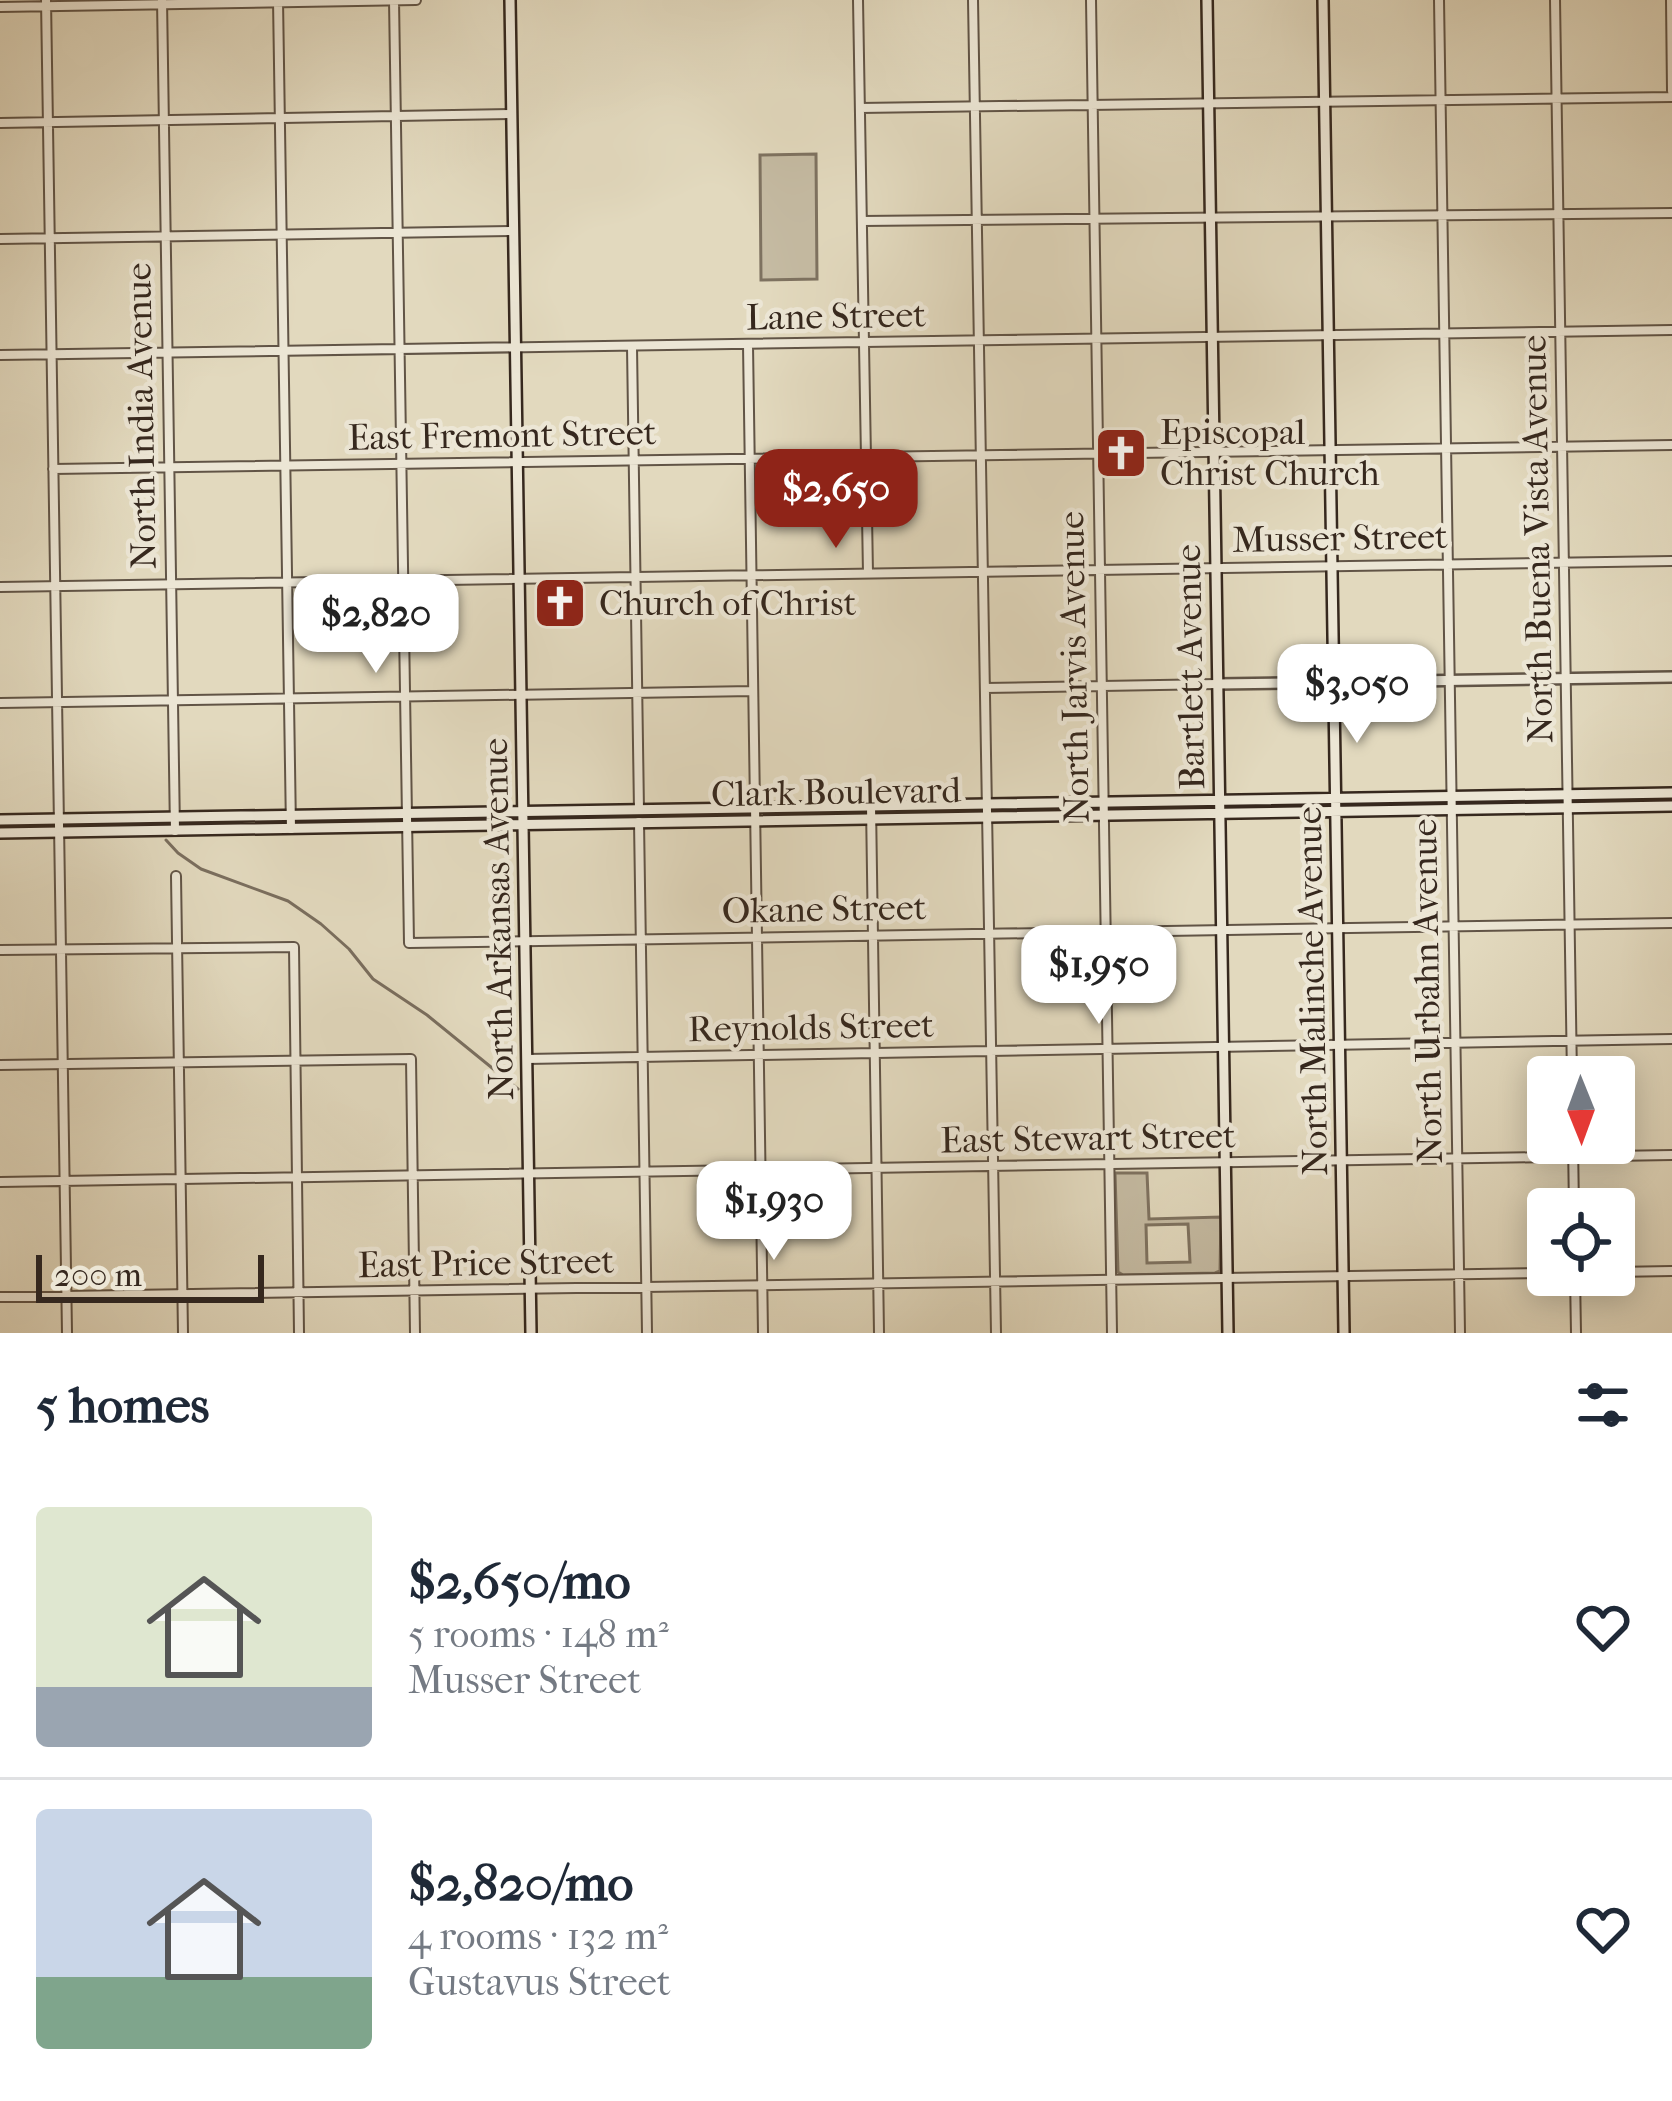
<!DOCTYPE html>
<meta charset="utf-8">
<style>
body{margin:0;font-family:"IM FELL French Canon",serif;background:#f2f2f3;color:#1f2937;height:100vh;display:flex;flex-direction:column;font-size:45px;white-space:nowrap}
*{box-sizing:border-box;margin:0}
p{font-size:39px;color:#747a83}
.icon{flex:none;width:66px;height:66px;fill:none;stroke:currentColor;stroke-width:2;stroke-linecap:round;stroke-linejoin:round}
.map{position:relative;height:1333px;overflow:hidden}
.panel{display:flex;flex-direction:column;background:#fff;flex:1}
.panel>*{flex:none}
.needle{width:78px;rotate:179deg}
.controls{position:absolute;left:1527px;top:1056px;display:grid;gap:24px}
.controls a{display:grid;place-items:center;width:108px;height:108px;border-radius:12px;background:#fff;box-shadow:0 6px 30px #0003;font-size:60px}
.scale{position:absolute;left:36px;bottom:30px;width:228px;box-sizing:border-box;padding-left:12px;border:6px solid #36281e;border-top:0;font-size:33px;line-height:42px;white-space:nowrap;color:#36281e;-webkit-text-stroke:9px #ece6d5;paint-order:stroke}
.price{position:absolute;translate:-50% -102px;padding:0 27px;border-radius:24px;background:#fff;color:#222;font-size:39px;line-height:78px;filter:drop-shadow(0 3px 6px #0008)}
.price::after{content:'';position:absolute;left:50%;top:72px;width:36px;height:27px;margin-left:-18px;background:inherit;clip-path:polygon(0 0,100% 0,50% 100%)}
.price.on{background:#8f2418;color:#fff}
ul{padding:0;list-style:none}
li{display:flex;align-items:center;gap:36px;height:300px;padding:0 36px}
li+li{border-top:3px solid #e0e1e3}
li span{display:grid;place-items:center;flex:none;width:336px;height:240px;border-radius:12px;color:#555}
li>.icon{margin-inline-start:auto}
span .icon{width:144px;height:144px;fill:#fffc;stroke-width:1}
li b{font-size:51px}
h2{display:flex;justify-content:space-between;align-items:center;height:144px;padding:0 36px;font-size:51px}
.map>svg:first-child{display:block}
</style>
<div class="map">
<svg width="1672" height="1333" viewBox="0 0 1672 1333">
<rect width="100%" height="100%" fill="#e2d9be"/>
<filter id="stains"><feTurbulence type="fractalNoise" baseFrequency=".00167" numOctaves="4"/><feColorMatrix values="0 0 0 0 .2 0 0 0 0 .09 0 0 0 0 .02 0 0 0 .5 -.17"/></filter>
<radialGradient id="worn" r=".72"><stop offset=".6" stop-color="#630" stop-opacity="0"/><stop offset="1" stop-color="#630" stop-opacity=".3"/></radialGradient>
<!-- green -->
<path fill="#c5bba3" stroke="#7e7260" stroke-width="3" fill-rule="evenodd" d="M816,154L817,279L761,280L760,155Z
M1115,1173H1147L1149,1219L1221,1217L1220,1271L1215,1273L1123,1275L1118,1272ZM1188,1224L1190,1262L1147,1263L1146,1225Z"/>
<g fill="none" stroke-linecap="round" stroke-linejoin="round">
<!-- stream -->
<path stroke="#7a6e5e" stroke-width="3" d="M166,840L178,853L201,869L288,901L321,924L349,949L373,979L427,1015L518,1089"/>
<!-- minor casing -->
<g stroke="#615446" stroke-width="12">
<path id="minor" d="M46,0L67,1333
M162,0L175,831
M278,0L291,829
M394,0L409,943L1672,923
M858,0L868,573
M973,0L996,1333
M1091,0L1112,1333
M1439,0L1460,1333
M1555,0L1572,1077
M1671,0L1672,91
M0,7L416,0
M860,108L1672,97
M0,123L512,114
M862,221L1672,213
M0,239L514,231
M748,345L763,1333
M632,347L639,810
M0,355L1672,330
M53,469L1672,445
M0,587L1672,561
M985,688L1217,684
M0,703L753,691
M871,806L879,1333
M639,822L647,1333
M176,876L183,1333
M0,950L294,947L299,1333
M527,1059L1672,1039
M0,1065L411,1059L415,1333
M1573,1143L1574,1209
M0,1182L1672,1155
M1614,1272L1672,1271
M1575,1275L1576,1333
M0,1297L1548,1273"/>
</g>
<!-- tertiary casing -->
<g stroke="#615446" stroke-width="14">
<path id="tertiary" d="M1217,684L1672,677"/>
</g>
<!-- secondary casing -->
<g stroke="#36281e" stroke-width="14">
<path id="secondary" d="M510,0L531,1333
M1207,0L1228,1333
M1323,0L1344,1333
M0,820L1672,793
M0,833L1672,806"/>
</g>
<!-- minor -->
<use href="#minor" stroke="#ece6d5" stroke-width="8"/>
<!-- tertiary -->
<use href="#tertiary" stroke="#ece6d5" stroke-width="9"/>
<!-- secondary -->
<use href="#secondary" stroke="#ece6d5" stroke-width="9"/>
</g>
<!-- icons -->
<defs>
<g id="church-square" transform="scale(2.7)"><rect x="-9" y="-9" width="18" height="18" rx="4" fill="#8f2418" stroke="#ece6d5"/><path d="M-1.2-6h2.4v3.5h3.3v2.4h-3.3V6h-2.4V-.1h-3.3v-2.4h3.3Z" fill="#fff"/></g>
</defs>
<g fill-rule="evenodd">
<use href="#church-square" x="1121" y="453"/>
<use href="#church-square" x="560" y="603"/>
</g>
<g text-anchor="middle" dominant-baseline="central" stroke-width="9" stroke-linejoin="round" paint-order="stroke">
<!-- street labels -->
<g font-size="36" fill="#36281e" stroke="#ece6d5">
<text transform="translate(836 316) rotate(-1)">Lane Street</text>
<text transform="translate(141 416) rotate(-91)">North India Avenue</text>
<text transform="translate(502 435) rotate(-1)">East Fremont Street</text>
<text transform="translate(1340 538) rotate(-1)">Musser Street</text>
<text transform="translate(1537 539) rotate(-91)">North Buena Vista Avenue</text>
<text transform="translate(1074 667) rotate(-91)">North Jarvis Avenue</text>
<text transform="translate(1190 667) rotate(-91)">Bartlett Avenue</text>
<text transform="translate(836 792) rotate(-1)">Clark Boulevard</text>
<text transform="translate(824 909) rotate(-1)">Okane Street</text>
<text transform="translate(498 919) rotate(-91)">North Arkansas Avenue</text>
<text transform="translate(1312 991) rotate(-91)">North Malinche Avenue</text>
<text transform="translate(1427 991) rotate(-91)">North Urbahn Avenue</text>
<text transform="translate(811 1027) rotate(-1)">Reynolds Street</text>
<text transform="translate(1088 1138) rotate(-1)">East Stewart Street</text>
<text transform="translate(486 1263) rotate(-1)">East Price Street</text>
</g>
<!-- poi labels -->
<g font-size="36" fill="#36281e" stroke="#ece6d5" text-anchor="start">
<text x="1160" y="432">Episcopal<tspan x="1160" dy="41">Christ Church</tspan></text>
<text x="599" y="603">Church of Christ</text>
</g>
</g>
<rect width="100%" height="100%" filter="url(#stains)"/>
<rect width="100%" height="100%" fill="url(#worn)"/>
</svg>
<div class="controls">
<a><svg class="needle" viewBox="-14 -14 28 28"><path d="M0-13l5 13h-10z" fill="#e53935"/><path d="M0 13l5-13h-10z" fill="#747a83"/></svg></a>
<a><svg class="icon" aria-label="locate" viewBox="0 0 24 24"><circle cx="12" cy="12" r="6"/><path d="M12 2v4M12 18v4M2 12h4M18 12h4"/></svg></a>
</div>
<div class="scale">200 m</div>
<b class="price on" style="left:836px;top:551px">$2,650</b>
<b class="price" style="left:376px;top:676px">$2,820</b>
<b class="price" style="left:1357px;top:746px">$3,050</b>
<b class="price" style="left:1099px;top:1027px">$1,950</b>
<b class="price" style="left:774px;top:1263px">$1,930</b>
</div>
<section class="panel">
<h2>5 homes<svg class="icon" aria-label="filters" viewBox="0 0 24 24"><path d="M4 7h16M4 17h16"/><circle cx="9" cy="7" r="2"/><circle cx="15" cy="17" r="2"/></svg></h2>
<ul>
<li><span style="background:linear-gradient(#dfe7d0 75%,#9aa5b1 0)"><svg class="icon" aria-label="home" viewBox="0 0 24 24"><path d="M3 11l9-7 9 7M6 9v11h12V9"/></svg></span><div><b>$2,650/mo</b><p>5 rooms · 148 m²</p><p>Musser Street</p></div><svg class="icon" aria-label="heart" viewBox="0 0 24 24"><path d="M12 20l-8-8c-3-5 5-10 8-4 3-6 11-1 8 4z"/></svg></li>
<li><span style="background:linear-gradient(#c9d6e8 70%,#7fa58c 0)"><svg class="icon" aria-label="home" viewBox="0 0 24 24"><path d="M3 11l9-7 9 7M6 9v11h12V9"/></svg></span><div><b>$2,820/mo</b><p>4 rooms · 132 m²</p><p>Gustavus Street</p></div><svg class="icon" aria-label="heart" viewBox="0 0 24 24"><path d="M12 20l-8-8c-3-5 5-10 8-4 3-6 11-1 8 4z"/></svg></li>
</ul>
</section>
